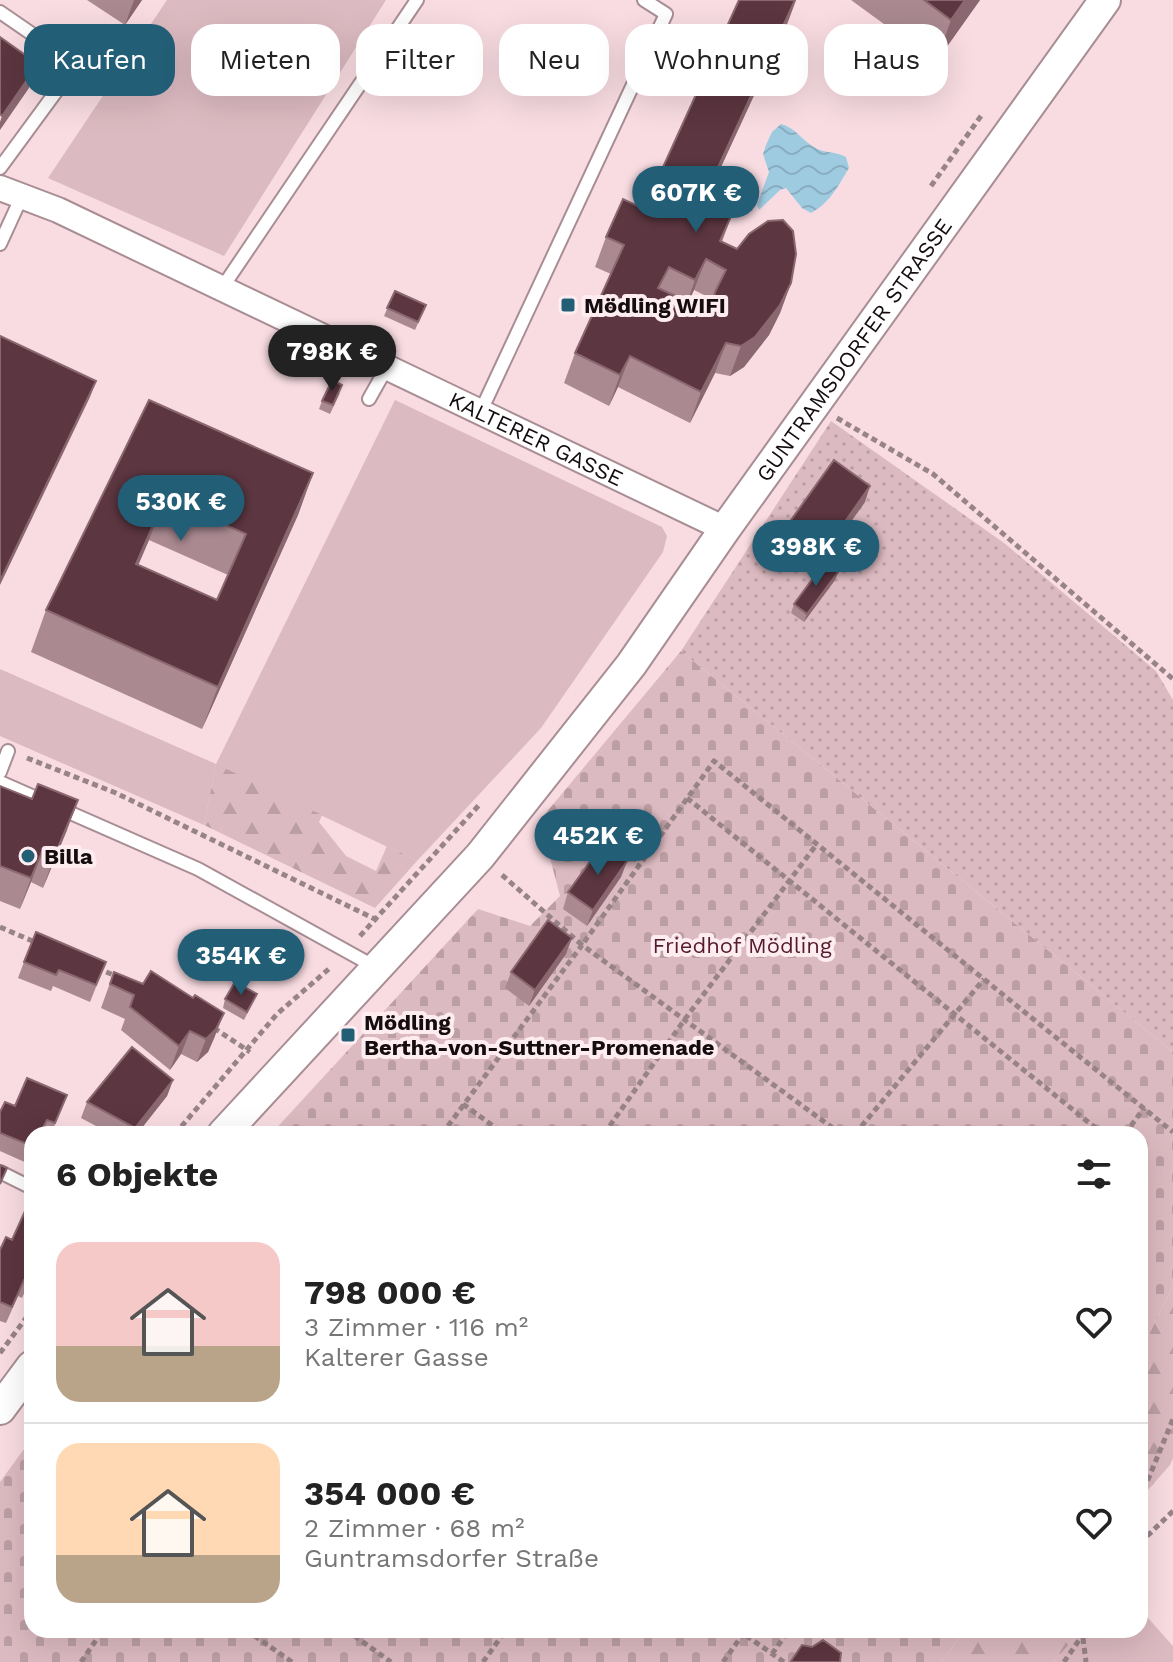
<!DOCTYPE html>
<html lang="de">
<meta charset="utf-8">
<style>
body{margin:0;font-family:"Work Sans",sans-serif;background:#f2f2f2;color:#222;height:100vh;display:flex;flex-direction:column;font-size:30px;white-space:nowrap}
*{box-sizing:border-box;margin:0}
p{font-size:26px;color:#767676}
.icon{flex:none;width:44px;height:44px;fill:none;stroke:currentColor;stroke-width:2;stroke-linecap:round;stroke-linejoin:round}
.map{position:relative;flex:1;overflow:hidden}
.panel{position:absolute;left:24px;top:1126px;width:1124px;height:512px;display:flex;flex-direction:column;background:#fff;border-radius:24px;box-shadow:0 8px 32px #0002}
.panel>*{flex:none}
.banner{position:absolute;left:24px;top:24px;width:1126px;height:72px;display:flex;gap:16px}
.price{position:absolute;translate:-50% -68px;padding:0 18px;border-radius:28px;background:#235e77;color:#fff;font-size:26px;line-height:52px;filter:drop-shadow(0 2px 4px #0008)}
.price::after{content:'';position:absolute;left:50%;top:48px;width:24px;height:18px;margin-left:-12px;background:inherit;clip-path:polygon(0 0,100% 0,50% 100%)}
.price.on{background:#222;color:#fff}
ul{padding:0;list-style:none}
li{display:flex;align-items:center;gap:24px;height:200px;padding:0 32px}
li+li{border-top:2px solid #e0e0e0}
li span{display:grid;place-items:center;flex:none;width:224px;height:160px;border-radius:24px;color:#555}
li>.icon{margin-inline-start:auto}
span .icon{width:96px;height:96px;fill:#fffc;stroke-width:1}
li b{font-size:34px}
h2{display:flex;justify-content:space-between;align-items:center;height:96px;padding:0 32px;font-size:34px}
.pill{padding:0 28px;border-radius:24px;background:#fff;box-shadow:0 8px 32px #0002;font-size:28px;line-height:72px}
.pill.on{background:#235e77;color:#fff}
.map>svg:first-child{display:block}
</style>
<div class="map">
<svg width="1173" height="1662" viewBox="0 0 1173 1662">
<defs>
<pattern id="forest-firs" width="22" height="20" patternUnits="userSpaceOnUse" patternTransform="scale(2)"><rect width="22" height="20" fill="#dcbac1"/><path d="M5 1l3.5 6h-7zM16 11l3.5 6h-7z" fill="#bc9fa5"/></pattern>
<pattern id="cemetery-stones" width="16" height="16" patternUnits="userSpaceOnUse" patternTransform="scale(2)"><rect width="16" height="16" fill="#dcbac1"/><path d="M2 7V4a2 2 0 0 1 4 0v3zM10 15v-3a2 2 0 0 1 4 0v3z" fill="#bc9fa5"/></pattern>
<pattern id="park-dots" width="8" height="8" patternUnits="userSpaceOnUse" patternTransform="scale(2)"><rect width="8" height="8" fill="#dcbac1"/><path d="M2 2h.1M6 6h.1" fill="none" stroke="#bc9fa5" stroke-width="1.8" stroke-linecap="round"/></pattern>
<pattern id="water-waves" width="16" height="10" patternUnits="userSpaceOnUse" patternTransform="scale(2)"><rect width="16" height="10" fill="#9fcbe1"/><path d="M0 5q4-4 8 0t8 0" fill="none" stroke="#88adc0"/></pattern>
</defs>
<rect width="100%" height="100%" fill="#f8dce2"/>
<!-- grass -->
<path fill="#dcbac1" d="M167,0H386L224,256L48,178Z
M395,400L662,527L667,536L663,552L541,728L417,861L216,765L204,825L0,736V669L216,764Z
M1140,1609L1173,1646V1662H1053L1077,1636L1079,1630H1140Z"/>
<!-- forest -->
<path fill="url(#forest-firs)" d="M216,764L322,815L319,822L346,856L376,871L387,846L417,861L375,908L204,825Z
M1173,1286V1458L1170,1465L1140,1499V1352Z
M966,1630H1079L1077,1636L1053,1662H941Z"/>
<!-- cemetery -->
<path fill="url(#cemetery-stones)" d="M681,651L1173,1052V1286L1140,1352V1134H271L478,909L530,926L560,896L540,820Z
M32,1438V1630H966L941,1662H0V1482Z"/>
<!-- park -->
<path fill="url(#park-dots)" d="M831,421L1004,543L1156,671L1173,700V1052L681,651Z"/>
<!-- water -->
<path fill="url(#water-waves)" d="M781,124C798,129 804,144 820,150C829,153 837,152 846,157L849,168C838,186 830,203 811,213L802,208L786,188L780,190L759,210L757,205L769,172L763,154L766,145L772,132Z"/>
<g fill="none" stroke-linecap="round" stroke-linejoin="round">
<!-- service casing -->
<g stroke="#a88e94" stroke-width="16">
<path id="service" d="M0,12L48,45L58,89L0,168
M0,244L22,196
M222,288L417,0
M369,399L387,367
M480,413L666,14L644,0
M0,772L8,751
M0,782L198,869L377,968
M0,1172L32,1188"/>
</g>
<!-- minor casing -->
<g stroke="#a88e94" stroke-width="28">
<g id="minor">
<path id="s1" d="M0,188L58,210L725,529"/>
</g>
</g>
<!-- tertiary casing -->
<g stroke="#a88e94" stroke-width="34">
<g id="tertiary">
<path id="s2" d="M223,1134L480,856L631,665L725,529L1105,0"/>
<path d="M0,1409L32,1366"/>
</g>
</g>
<!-- path -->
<path stroke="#978388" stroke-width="5" stroke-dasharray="6 4" stroke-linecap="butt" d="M931,186L981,116
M837,418L933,474L1173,679
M27,758L116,793L377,920
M687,798L1103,1134
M502,875L582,945L714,761L1173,1132
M0,927L37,943
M360,936L480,804
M97,968L118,977
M214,1028L250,1052
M463,1104L504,1134
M175,1134L277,1014L331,967
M442,1134L582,945L841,1134
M604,1134L685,1019L817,844
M855,1134L984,979
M1125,1134L1144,1108
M0,1353L32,1310
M1140,1499L1173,1419
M1140,1543L1173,1511
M246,1630L292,1662
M346,1630L391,1662
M738,1630L784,1662
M1083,1638L1086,1662
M772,1654L789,1630
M81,1662L103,1630
M483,1662L506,1630
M723,1662L746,1630
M1064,1662L1086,1630"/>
<!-- service -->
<use href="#service" stroke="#fff" stroke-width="12"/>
<!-- minor -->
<use href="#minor" stroke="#fff" stroke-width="24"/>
<!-- tertiary -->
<use href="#tertiary" stroke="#fff" stroke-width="30"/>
</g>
<!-- wall -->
<path fill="#aa8991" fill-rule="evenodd" d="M87,0H142L125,25Z
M796,0L787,24L705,201L732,214L722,242L791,283L780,313L769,335L744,367L730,376L715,373L690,423L618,387L609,406L564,383L575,353L611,274L595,267L606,237L644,209ZM694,290L712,299L708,311L688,302Z
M851,0H980L936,62Z
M395,291L426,305L415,330L384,316Z
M340,393L330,414L319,409L322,401Z
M149,400L313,473L298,515L202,729L31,652L46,610ZM149,540L228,575L217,600L138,566Z
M865,502L817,569L780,543L786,527Z
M838,572L835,580L804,622L791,613L794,604Z
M0,786L67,830L43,888L31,882L20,909L0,901Z
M627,861L621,877L587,926L563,909L568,892Z
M566,954L529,1006L505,988L511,972Z
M24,962H106L90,1002L53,986L51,991L18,978Z
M114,972L215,1036L208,1052L197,1062L181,1054L170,1070L121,1030L125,1019L101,1008Z
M257,994L244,1020L223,1008L225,999Z
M173,1080L167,1096L137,1134H111L81,1118L87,1102Z
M67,1095L51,1134H32V1156L29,1164L0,1151V1112L15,1106Z
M32,1212V1276L22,1298L18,1296L6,1323L0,1321V1250L12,1240Z"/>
<!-- shaded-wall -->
<path fill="#8b6871" d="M134,0H142L125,25Z
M796,0L787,24L692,230L703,200Z
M965,0H980L936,62L951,20Z
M38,64L29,88L0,130V122L2,116Z
M706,259L694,290L684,311L695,280Z
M791,283L780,313L769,335L744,367L730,376L741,346Z
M726,343L715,373L690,423L701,392Z
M630,356L618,387L609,406L620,375Z
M96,381L90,397L0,585V581Z
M313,473L298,515L202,729L218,687Z
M870,486L865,502L817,569L823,553Z
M165,498L149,540L120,606L136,564Z
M838,572L835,580L804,622L807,614Z
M78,800L67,830L43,888L54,857Z
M42,852L31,882L20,909L31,878Z
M627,861L621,877L587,926L593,910Z
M572,938L566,954L529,1006L535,990Z
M224,1013L215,1036L208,1052L197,1062L206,1039Z
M190,1031L181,1054L170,1070L179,1046Z
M173,1080L167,1096L137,1134H132L135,1128Z"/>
<!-- building -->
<path fill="#5c3640" stroke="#8b6871" stroke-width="2" fill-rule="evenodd" d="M739,0H795L703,200L732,214L720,241L737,249L749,234L768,221L783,220L793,231L796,254L791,283L780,305L755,337L741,346L726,343L701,392L630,356L620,375L575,353L624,245L606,237L623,199L644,209ZM706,259L726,270L715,292L711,312L658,288L669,267L695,280Z
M924,0H965L951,20Z
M0,37L38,64L2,116L0,114Z
M395,291L426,305L418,322L387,308Z
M0,336L96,381L0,581Z
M332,380L342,385L333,405L322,401Z
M149,400L313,473L218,687L46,610ZM165,498L246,534L217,600L136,564Z
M834,460L870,486L823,553L786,527Z
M825,562L838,572L807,614L794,604Z
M38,784L78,800L54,857L42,852L31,878L0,866V786L32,799Z
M603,844L627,861L593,910L568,892Z
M548,920L572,938L535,990L511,972Z
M36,932L106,962L96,985L59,970L56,975L24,962Z
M151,971L193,998L195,995L224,1013L216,1029L206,1039L190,1031L179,1046L130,1007L134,995L110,984L114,972L143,984Z
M235,982L257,994L247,1012L225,999Z
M132,1047L173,1080L135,1128L87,1102Z
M27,1078L67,1095L55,1123L47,1120L40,1134H32V1146L0,1133V1112L5,1102L15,1106Z
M0,1165L7,1168L0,1184Z
M25,1211L31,1214L32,1212V1273L28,1282L24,1280L12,1307L0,1302V1250L6,1237L12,1240Z
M823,1640L841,1653L840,1662H793L791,1661L802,1645L812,1647Z"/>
<!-- markers -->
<g fill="#235e77" stroke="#feedf0" stroke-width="3">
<rect x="560" y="297" width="16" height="16" rx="4"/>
<circle cx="28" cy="856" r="8"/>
<rect x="340" y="1027" width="16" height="16" rx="4"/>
</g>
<g text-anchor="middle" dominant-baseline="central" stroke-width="8" stroke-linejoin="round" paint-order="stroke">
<!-- poi labels -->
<g font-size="22" font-weight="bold" fill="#140c0e" stroke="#feedf0" text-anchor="start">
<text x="584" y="305">Mödling WIFI</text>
<text x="44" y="856">Billa</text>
<text x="364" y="1022">Mödling<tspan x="364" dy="25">Bertha-von-Suttner-Promenade</tspan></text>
</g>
<!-- street labels -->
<g font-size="22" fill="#140c0e" stroke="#feedf0">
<text stroke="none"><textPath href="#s2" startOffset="1008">GUNTRAMSDORFER STRASSE</textPath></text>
<text stroke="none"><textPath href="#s1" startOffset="592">KALTERER GASSE</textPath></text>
</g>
<!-- park labels -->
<g font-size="22" fill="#531b2d" stroke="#feedf0">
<text x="742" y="945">Friedhof Mödling</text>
</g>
</g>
</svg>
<b class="price" style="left:696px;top:234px">607K €</b>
<b class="price on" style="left:332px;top:393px">798K €</b>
<b class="price" style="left:181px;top:543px">530K €</b>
<b class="price" style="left:816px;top:588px">398K €</b>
<b class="price" style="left:598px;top:877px">452K €</b>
<b class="price" style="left:241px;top:997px">354K €</b>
<div class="banner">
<a class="pill on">Kaufen</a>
<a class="pill">Mieten</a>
<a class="pill">Filter</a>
<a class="pill">Neu</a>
<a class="pill">Wohnung</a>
<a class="pill">Haus</a>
</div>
<section class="panel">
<h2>6 Objekte<svg class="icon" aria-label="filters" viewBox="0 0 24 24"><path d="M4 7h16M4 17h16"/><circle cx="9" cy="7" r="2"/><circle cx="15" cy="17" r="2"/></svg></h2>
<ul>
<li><span style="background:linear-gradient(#f6c9c9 65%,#b9a48a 0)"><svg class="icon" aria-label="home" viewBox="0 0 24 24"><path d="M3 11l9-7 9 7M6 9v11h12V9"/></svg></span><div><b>798 000 €</b><p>3 Zimmer · 116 m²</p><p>Kalterer Gasse</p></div><svg class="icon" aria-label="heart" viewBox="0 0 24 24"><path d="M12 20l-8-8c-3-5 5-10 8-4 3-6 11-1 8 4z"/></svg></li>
<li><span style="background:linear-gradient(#ffd9b3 70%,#b9a48a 0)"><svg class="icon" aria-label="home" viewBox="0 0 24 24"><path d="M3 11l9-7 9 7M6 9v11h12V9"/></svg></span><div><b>354 000 €</b><p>2 Zimmer · 68 m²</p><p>Guntramsdorfer Straße</p></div><svg class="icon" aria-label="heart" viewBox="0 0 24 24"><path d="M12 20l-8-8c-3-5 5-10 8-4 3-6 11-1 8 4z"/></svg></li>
</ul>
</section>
</div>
